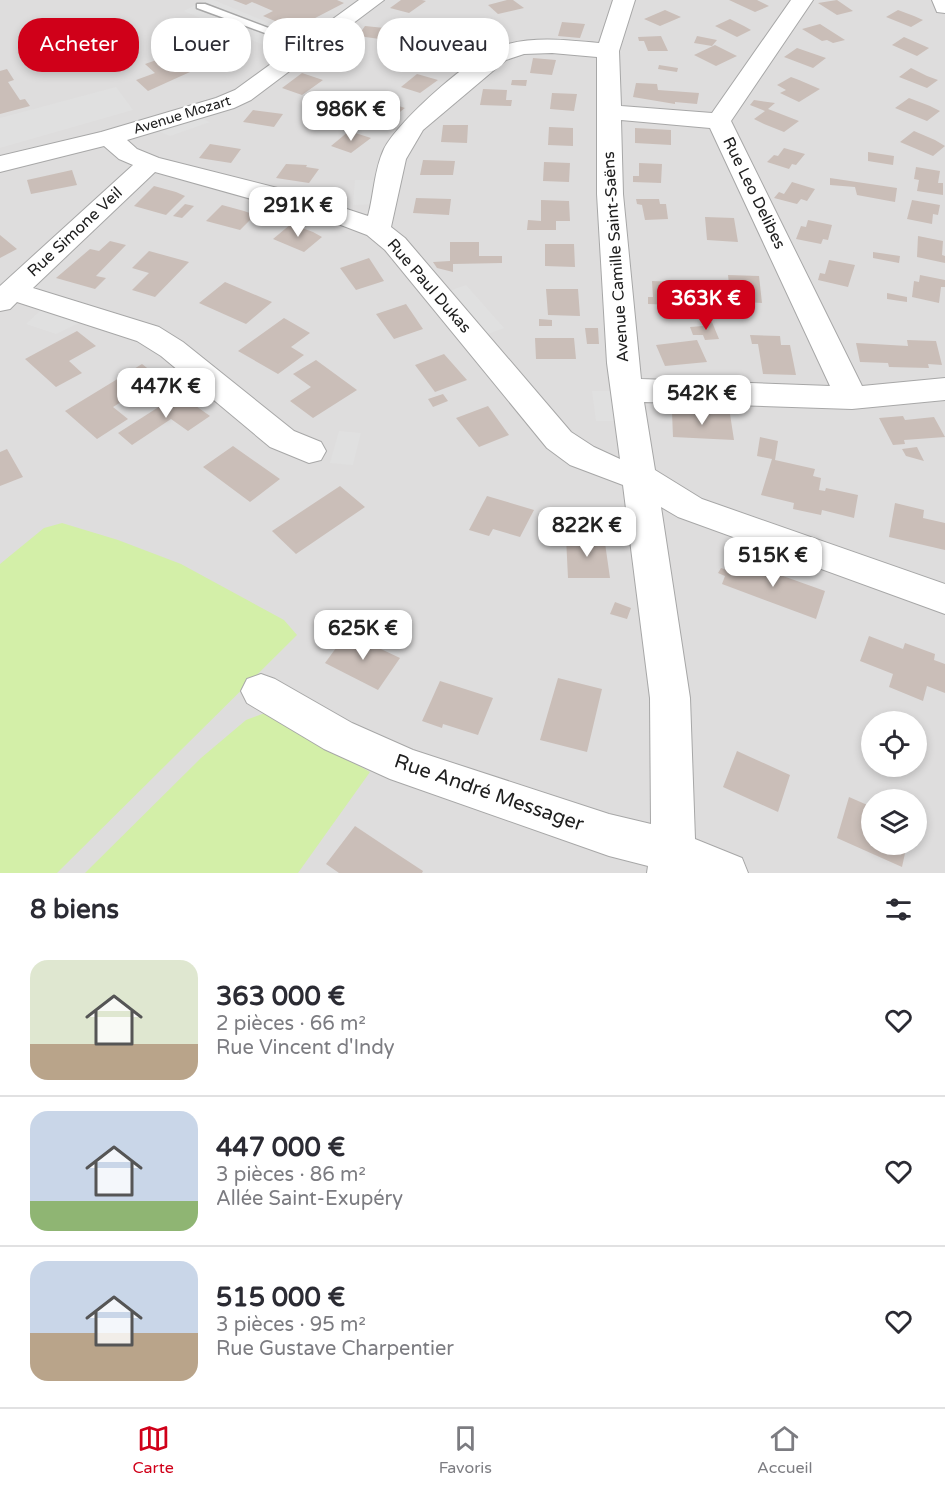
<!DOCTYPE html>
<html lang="fr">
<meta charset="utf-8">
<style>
body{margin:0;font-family:"Varela Round",sans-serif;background:#f2f2f3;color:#2b2b33;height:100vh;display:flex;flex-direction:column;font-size:22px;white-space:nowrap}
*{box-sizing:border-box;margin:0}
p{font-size:20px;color:#7c7c81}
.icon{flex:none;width:33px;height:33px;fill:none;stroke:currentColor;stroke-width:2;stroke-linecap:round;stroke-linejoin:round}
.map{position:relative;height:873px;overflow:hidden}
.side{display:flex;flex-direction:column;background:#fff;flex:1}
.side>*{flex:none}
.top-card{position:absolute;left:18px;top:18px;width:600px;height:54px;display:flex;gap:12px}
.fabs{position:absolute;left:861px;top:711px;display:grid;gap:12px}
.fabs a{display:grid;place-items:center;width:66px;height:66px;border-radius:50%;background:#fff;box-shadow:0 3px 9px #0003;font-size:30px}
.price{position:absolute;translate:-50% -51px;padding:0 14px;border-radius:12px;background:#fff;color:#222;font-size:20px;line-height:39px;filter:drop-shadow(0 2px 3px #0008)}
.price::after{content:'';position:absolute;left:50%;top:36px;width:18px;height:14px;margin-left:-9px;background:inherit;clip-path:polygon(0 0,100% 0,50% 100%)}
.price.active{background:#d00019;color:#fff}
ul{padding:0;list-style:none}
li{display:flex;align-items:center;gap:18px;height:150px;padding:0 30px}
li+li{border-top:2px solid #e1e1e2}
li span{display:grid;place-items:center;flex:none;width:168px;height:120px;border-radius:18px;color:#555}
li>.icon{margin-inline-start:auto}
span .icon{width:72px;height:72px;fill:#fffc;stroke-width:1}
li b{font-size:26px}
h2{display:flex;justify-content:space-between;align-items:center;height:72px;padding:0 30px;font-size:26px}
.pill{padding:0 21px;border-radius:24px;background:#fff;box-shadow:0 3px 9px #0003;font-size:21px;line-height:54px}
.pill.active{background:#d00019;color:#fff}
.dock{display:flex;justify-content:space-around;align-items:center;height:84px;border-top:2px solid #e1e1e2;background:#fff;font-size:16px;color:#7c7c81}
.dock a{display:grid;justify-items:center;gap:3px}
.dock .active{color:#d00019}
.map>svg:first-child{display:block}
</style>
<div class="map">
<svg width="945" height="873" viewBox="0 0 945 873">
<rect width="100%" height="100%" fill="#f1ece6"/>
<!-- residential -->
<path fill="#dedddd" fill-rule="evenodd" d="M0,0H945V873H0ZM872,722H916V766H872ZM872,800H916V844H872Z"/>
<!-- grass -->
<path fill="#d3efa8" d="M62,523L118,540L181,564L284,620L297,635L57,873H0V564L44,528Z
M265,713L370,772L298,873H85L201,758L246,720Z"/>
<!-- parking -->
<path fill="#e0e0e0" d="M206,0H214L297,35L275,50L184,11Z
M116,87L133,110L0,148V118Z
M196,117L210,122L170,136L156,130Z
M355,180H378L376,204L353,205Z
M466,285L504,328L482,336L444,293Z
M42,309L81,322L56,334L26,324Z
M592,391H616L620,421H596Z
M339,431L361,433L353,465L330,463Z"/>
<!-- building -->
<path fill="#cabeb8" d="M233,0H337L344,3L294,29L263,16L273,11L252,2L246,5Z
M401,0H422L426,1L409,13L390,8Z
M507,0H513L524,8L498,14L488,5Z
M729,0H757L769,6L755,12Z
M837,0L853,11L837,15L818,3Z
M665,10L681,17L660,26L644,19Z
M898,10L914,16L923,20L911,27L886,17Z
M730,19L744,26L751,30L737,37L715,26Z
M562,22L585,24L580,38L558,36Z
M465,23H472L492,28L477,40L458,34L463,31L458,29Z
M820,24L845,40L833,43L827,40L822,41L802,29Z
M365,26L394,29L387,40L358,36Z
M661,36L668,51H648L644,41H639L638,37Z
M697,36L717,40L712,46L694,43Z
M904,37L920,44L929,48L917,56L892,45Z
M715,45L737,56L716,66L694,55Z
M448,47L466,53H469L452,66L433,60Z
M797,48L826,58L813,68L784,57Z
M330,52L359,56L351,67L322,63Z
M165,57L176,66L181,64L190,72L148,91L136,80L155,73L145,64Z
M533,58L556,60L552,75L530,73Z
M659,65L678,68L677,72L658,69Z
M911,68L927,76L938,80L927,88L899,77Z
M7,69L14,80L8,82L20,100L25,99L30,106L0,114V71Z
M302,73L323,80L302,95L282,88Z
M417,74L438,80L420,93L401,87Z
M791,77L799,80L820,89L799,102L780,93L786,90L777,85Z
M512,80H527L526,86L511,85Z
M636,83L657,84L658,90L699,93L697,104L675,102V104L633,97Z
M483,89L507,90L506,100H512L511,106L480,105Z
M552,93L577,94L574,111L550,109Z
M909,98L930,106L940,111L927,121L895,108Z
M754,100L775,103L768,109L799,121L784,132L764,124L754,119L765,111L750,105Z
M384,101L405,108L387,122L367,116Z
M253,110L283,114L274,127L243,122Z
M443,125H468L467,143L441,142Z
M549,127L573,128V146L548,145Z
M635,128L671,130V145L635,143Z
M349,131L371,138L351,153L331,146Z
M914,131L935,140L945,146L933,156L900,142Z
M210,144L241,149L231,163L199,158Z
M784,148L805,154L796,165L792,164L789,169L767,162L774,155L778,156Z
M868,152L894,156L893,165L868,161Z
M423,160L455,161L453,175H420Z
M544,162L570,163L569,182L543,181Z
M639,163L662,164L661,183L633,182V176H639Z
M286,164L307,165L306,167L319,169L309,183L276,178Z
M916,167L940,171L938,183H943V195L917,191L919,180L914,179Z
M72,170L77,185L31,194L27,180Z
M830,178L897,188L895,202L857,195L855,187L830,185Z
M792,182L815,189L807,201L801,199L797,204L774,198L779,192L784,194Z
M154,186L176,192L185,196L166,215L134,206Z
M416,198L451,199L449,215L413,213Z
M636,199H659L660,204H666L668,219L645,220L642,205L637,204Z
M541,200L569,201L570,221H556V230H527L528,220L541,221Z
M912,200L940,205L938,215L933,214L932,224L907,219Z
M185,204L194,206L182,218L173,216Z
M222,205L244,211L255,215L240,230L206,221Z
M705,217L734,218L738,242L707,240Z
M808,220L832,225L828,240L823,239L821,244L796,239L801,226L806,227Z
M291,224L313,232L322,237L304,252L273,239Z
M0,235L17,249L0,258Z
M918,236L943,241L942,255L945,256V263L917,257Z
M110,241L126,245L96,276L106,278L95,289L56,278L90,249L99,251Z
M450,242H479V256H502V263L453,264V272L437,268L433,262L450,261Z
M545,244H574L575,267L545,266Z
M149,251L189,262L155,297L132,290L149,273L132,268Z
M873,252L900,256L899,263L873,258Z
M369,258L384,281L356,290L340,268Z
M829,260L855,265L848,287L818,280L820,273L825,274Z
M728,275L759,276L762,303L731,301Z
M920,275L945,280V287H941L939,303L912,297L914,281L919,282Z
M652,281L677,282L678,305L648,304V297H653Z
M225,282L272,302L246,324L199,303Z
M546,289H578L580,316L548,315Z
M887,293L907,297V302L887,299Z
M406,304L423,329L394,339L376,314Z
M284,318L310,333L291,347L304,355L278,374L238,351Z
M539,319L552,320V326H539Z
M702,322H712L719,339L705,340L703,335H693L690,327L703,326Z
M585,328H598L599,344H587Z
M77,331L96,346L69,361L82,373L56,387L25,359Z
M750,335L780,336L781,345H790L796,375L763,374L758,344H752Z
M535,338H574L576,359H536Z
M697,340L707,362L665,366L656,345Z
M907,340L936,341L942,365L928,364L929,368L889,367L888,363L860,362L856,343L908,346Z
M444,354L467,380L435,392L415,365Z
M316,360L357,390L313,418L290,401L311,387L293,374Z
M142,364L160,378L113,407L128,419L97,439L65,411Z
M179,394L210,416L188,431L171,419L132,445L118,433Z
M443,394L448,401L433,407L428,399Z
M488,406L509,435L479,447L456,418Z
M672,412L730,414L734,440L673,437Z
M903,416L905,420L934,417L945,437L904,440L905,444L893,445L879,418Z
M760,437L778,441L775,460L815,469L813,476L821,478L819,490L825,491L826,488L858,495L854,518L822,510L821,515L793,509L794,503L761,495L772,459L757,456Z
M233,446L280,479L250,502L203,467Z
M917,447L924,461L906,456L902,449Z
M7,449L23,477L0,486V452Z
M340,486L365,507L296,554L272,531Z
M487,496L534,510L520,537L493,529L489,536L469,530Z
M895,503L924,510L923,518L945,523V550L889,537Z
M604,536L610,578H568L566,537Z
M733,558L825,591L816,619L722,584L725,576L718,573L721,568L727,570Z
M615,602L631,608L627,619L610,614Z
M347,633L400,658L378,690L325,663Z
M869,636L903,649L905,643L935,654L934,660L945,664V693L927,686L923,701L889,687L893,674L860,661Z
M558,678L602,689L587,752L540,740Z
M440,681L493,698L478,735L443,724L442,728L422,721Z
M737,751L790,775L778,812L723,787Z
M849,797L872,807V844H907L902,867L837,838Z
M355,826L391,850L423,871L422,873H339L326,864Z"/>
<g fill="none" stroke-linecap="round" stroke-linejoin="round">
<!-- service casing -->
<g stroke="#a7a7a7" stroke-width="3">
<path id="service" d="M197,4H205L316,46L306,48L197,8Z"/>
</g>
<!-- minor casing -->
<g stroke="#a7a7a7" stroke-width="2">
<path id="minor" d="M359,0H384L251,100L234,108L127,140L137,149L159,158L301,194L368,216C374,194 374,170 384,149C399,120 473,54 504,45C535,36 567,40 599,43L613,0H635L619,51L621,106L712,113L791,0H813L731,121L862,386L945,378V400L852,409L644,402L655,470L702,499L945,584V614L678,517L661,507L690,698L695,839L742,858L748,873H647L648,866L609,856L390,779L324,749L247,703L241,691L247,679L261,674L275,679L352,723L413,750L609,814L651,824L650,698L623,485L570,465L547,448L385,250L367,235L333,222L155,172L33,288L159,327L183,342L294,431L321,442L326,451L321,460L309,463L270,447L161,356L137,341L17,302L10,309L0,311V286L133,165L119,159L104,146L0,172V156L101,132L216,98L235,90ZM552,53L597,57V194L607,363L620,459L594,447L571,432L405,238L391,227L406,159L423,130L506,60L524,54ZM621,120L710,128L830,386L641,379L623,194Z
M932,0H945V13L937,12Z"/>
</g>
<!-- service -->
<use href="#service" fill="#fff" fill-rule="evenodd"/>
<!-- minor -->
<use href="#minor" fill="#fff" fill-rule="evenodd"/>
</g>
<g text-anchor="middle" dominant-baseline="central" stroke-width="5" stroke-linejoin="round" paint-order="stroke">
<!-- far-street labels -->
<g font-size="14" fill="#202020" stroke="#fff">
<text transform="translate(182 115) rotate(-17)">Avenue Mozart</text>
</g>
<!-- street labels -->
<g font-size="16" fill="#202020" stroke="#fff">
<text transform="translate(754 193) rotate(64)">Rue Leo Delibes</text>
<text transform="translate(75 232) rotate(-43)">Rue Simone Veil</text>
<text transform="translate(616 257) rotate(-94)">Avenue Camille Saint-Saëns</text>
<text transform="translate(429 286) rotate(49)">Rue Paul Dukas</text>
</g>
<!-- near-street labels -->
<g font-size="20" fill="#202020" stroke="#fff">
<text transform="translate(489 793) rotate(19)">Rue André Messager</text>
</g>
</g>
</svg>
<div class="fabs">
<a><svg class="icon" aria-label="locate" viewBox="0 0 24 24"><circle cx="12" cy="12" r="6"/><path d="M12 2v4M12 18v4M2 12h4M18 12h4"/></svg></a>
<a><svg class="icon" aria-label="layers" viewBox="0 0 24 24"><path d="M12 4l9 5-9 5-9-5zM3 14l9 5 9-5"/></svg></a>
</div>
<b class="price" style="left:351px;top:142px">986K €</b>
<b class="price" style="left:298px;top:238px">291K €</b>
<b class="price active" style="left:706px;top:331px">363K €</b>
<b class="price" style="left:166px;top:419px">447K €</b>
<b class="price" style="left:702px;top:426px">542K €</b>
<b class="price" style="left:587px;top:558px">822K €</b>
<b class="price" style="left:773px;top:588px">515K €</b>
<b class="price" style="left:363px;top:661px">625K €</b>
<div class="top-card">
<a class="pill active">Acheter</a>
<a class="pill">Louer</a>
<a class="pill">Filtres</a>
<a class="pill">Nouveau</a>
</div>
</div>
<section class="side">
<h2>8 biens<svg class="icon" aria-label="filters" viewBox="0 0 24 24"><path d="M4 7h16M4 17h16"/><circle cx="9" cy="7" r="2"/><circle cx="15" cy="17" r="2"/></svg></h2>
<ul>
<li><span style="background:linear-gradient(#dfe7d0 70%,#b9a48a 0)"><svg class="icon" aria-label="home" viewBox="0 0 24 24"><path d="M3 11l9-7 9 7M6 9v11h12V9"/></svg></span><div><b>363 000 €</b><p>2 pièces · 66 m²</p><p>Rue Vincent d'Indy</p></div><svg class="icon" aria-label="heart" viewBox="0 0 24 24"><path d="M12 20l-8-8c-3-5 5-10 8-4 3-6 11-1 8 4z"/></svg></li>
<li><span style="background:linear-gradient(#c9d6e8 75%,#8fb573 0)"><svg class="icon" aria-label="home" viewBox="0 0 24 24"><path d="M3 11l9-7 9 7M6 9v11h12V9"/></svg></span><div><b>447 000 €</b><p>3 pièces · 86 m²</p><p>Allée Saint-Exupéry</p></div><svg class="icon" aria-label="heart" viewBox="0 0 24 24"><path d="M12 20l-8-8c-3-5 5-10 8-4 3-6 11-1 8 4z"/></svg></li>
<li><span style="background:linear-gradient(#c9d6e8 60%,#b9a48a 0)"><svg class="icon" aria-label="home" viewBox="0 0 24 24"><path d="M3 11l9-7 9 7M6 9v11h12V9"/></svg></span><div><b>515 000 €</b><p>3 pièces · 95 m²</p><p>Rue Gustave Charpentier</p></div><svg class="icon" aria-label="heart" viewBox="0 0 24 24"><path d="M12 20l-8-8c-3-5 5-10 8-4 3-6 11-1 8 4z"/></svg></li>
</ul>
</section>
<nav class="dock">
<a class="active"><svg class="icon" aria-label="map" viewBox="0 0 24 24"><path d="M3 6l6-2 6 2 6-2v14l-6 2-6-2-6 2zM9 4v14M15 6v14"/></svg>Carte</a>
<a><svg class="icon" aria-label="saved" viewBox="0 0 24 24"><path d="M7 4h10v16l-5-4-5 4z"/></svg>Favoris</a>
<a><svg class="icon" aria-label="home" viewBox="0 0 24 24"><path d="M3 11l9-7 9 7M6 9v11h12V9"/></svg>Accueil</a>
</nav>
